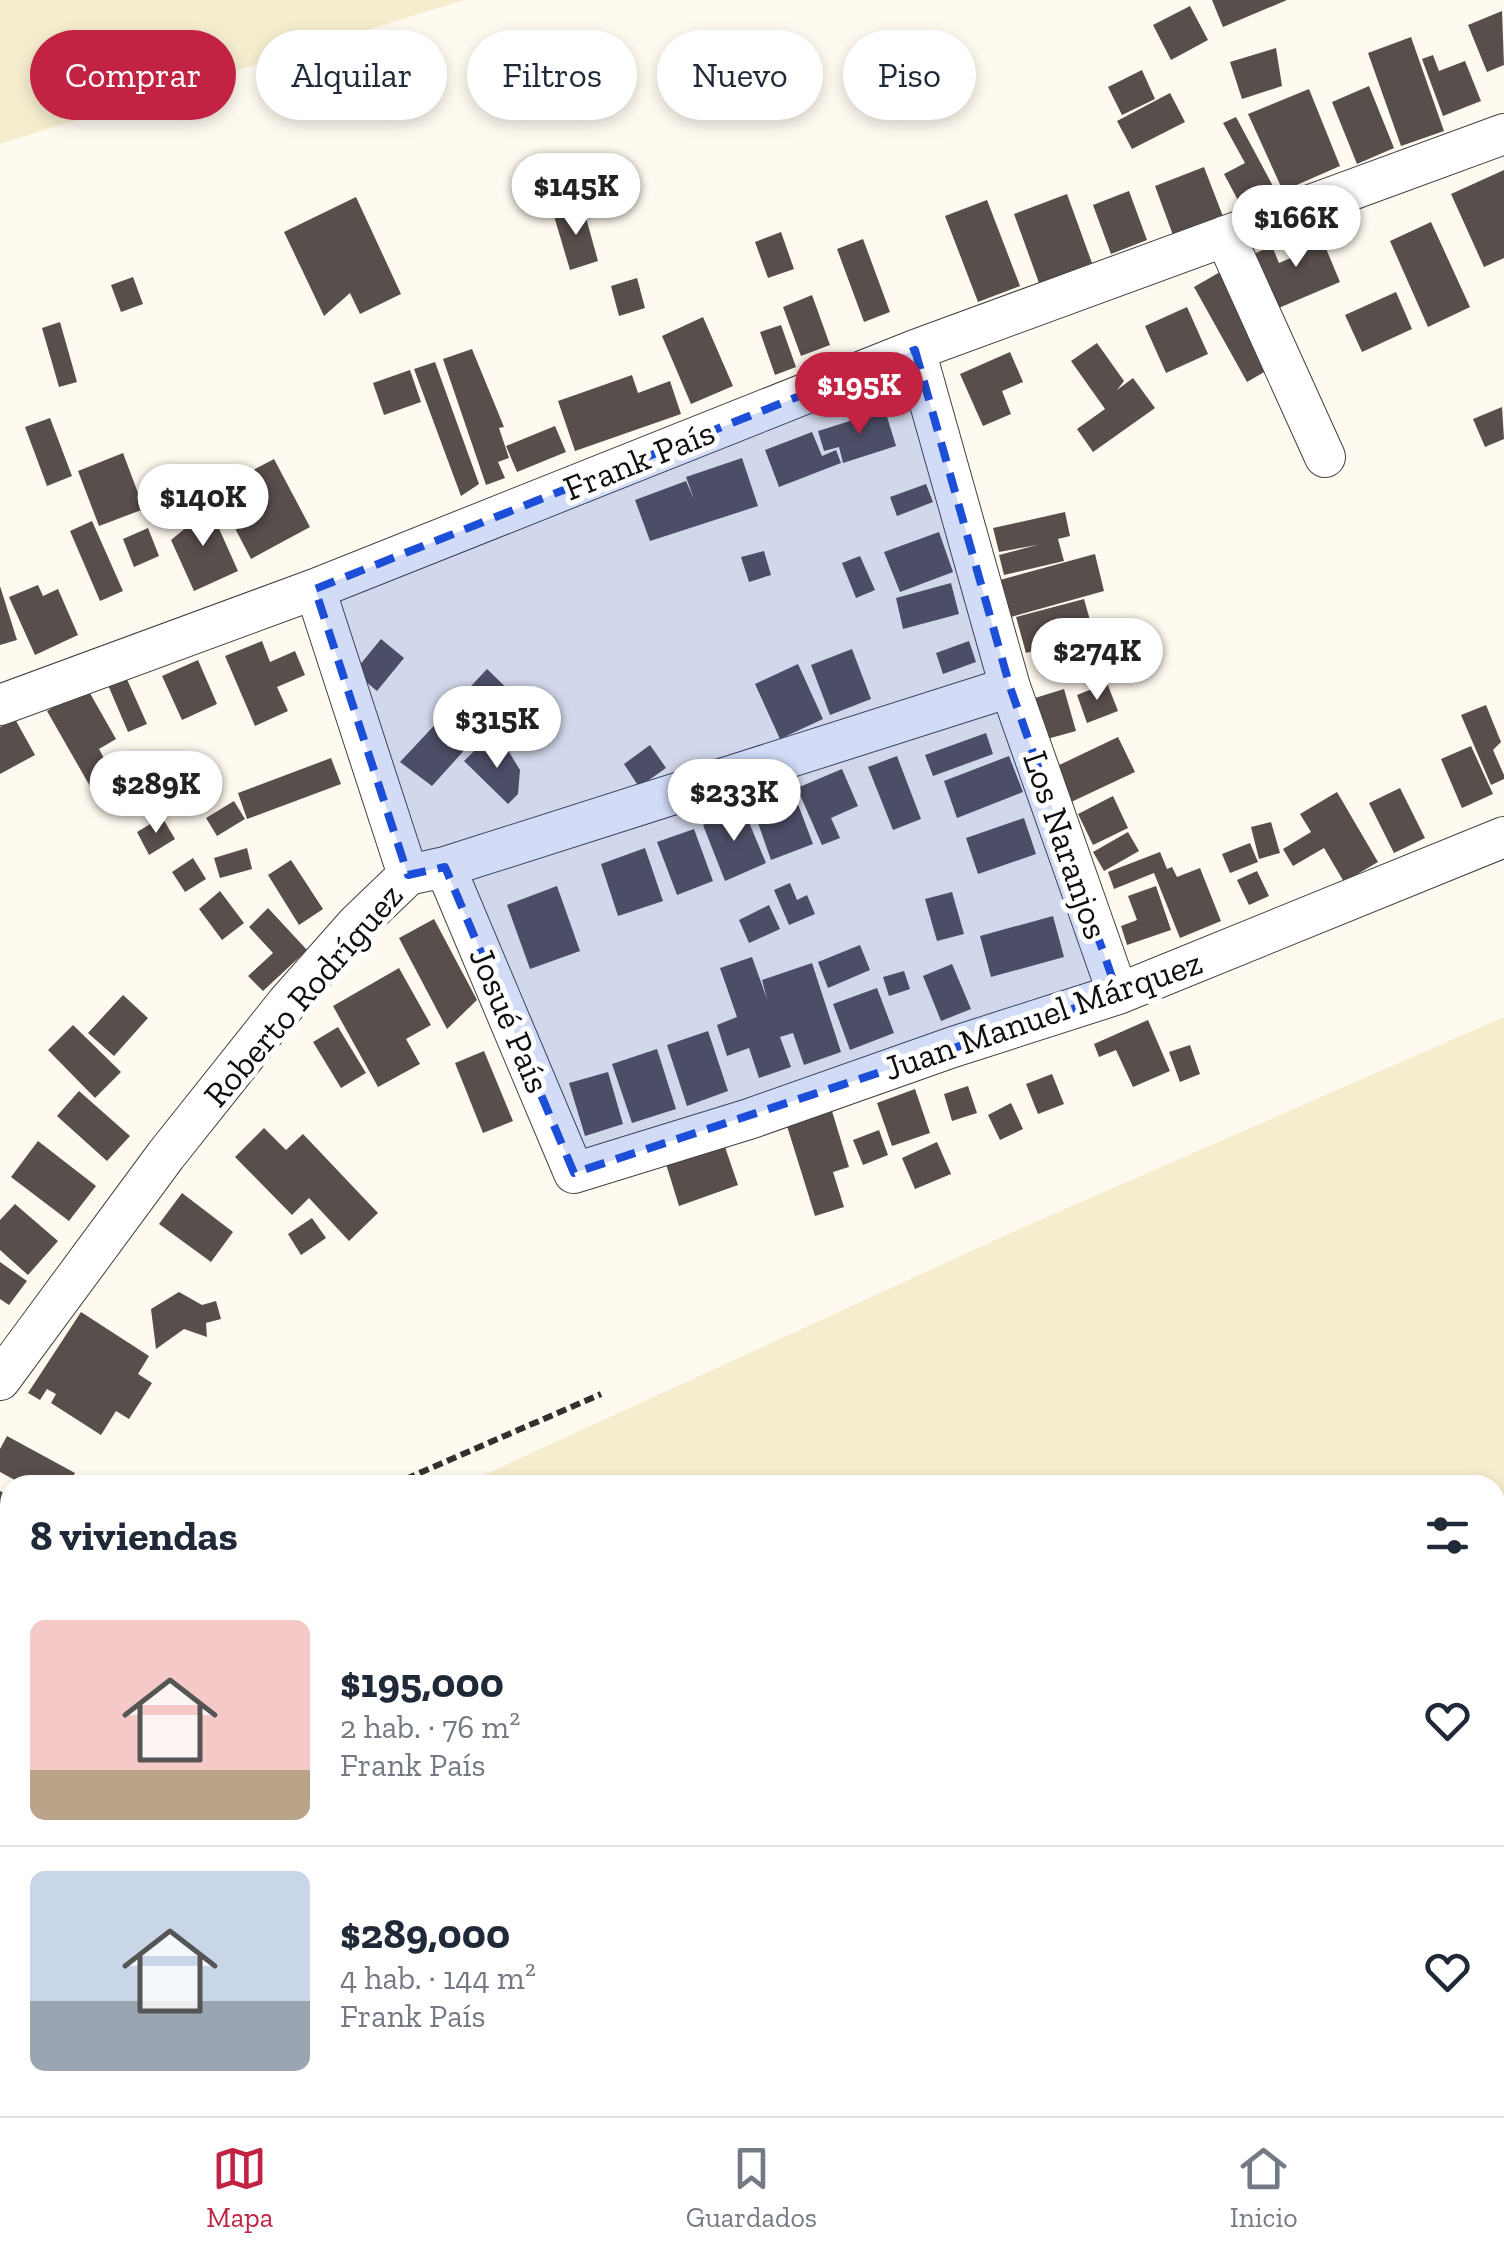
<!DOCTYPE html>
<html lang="es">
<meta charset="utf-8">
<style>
body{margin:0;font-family:"Zilla Slab",serif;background:#f6f6f7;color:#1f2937;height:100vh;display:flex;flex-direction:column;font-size:38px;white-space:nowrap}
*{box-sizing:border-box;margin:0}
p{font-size:32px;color:#747a83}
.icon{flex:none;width:55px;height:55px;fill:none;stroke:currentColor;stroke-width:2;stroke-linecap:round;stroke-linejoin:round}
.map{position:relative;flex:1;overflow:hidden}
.side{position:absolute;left:0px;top:1475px;width:1505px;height:642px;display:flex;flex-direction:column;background:#fff;border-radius:30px 30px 0 0;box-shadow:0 5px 15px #0003}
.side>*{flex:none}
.banner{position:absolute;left:30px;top:30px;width:1000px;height:90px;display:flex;gap:20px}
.price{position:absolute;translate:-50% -85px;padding:0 22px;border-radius:35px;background:#fff;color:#222;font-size:32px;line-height:65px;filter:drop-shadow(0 2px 5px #0008)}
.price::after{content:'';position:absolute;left:50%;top:60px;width:30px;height:22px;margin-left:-15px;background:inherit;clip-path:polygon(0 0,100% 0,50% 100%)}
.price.on{background:#c22343;color:#fff}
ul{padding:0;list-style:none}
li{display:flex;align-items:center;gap:30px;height:250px;padding:0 30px}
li+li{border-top:2px solid #e0e1e3}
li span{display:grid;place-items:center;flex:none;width:280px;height:200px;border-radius:15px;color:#555}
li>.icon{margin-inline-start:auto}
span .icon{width:120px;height:120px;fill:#fffc;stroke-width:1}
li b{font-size:42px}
h2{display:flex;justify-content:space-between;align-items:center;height:120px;padding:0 30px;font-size:42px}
.tag{padding:0 35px;border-radius:45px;background:#fff;box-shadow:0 5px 15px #0003;font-size:35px;line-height:90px}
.tag.on{background:#c22343;color:#fff}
.tab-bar{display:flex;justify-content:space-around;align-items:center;height:140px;border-top:2px solid #e0e1e3;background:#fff;font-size:28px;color:#747a83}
.tab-bar a{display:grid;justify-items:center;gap:5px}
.tab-bar .on{color:#c22343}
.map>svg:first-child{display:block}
</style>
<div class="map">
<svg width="1504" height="2116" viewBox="0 0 1504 2116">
<rect width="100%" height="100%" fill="#fffaf0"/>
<!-- farmland -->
<path fill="#f6edcf" d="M0,0H464L0,144Z
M1504,1017V1883L1495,1887V1485H462L1017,1230Z
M221,2108H1477L1479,2116H223Z"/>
<!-- building -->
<path fill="#584e4b" d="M1212,0H1287L1223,27Z
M1190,6L1208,40L1171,60L1153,25Z
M1502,11L1504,65L1487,72L1468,25Z
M1411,37L1444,131L1401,146L1368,53Z
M1276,48L1282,86L1242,99L1230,62Z
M1433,55L1439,71L1465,61L1481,101L1443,116L1422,59Z
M1142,70L1155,99L1122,115L1108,87Z
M1369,86L1394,148L1357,164L1332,102Z
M1309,89L1340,166L1283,191L1248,114Z
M1170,93L1185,122L1132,149L1117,121Z
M1236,117L1274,188L1241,206L1224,174L1245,163L1223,123Z
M1204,167L1224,219L1174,238L1155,186Z
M1504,170V258L1484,267L1451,194Z
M1129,191L1147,240L1111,254L1093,205Z
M1067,194L1092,263L1039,283L1014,214Z
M356,197L401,294L360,314L350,293L324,316L284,232Z
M987,200L1020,286L978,302L945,216Z
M583,207L598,261L570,270L554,216Z
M1431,222L1470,307L1428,327L1390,241Z
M1317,227L1340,282L1274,310L1251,255L1272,246L1279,263L1293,257L1286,240Z
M781,232L794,269L768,278L755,242Z
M863,239L890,312L864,322L837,249Z
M1220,272L1273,367L1247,382L1194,287Z
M133,277L143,304L121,312L111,285Z
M637,278L645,308L619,316L611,286Z
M1396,292L1412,329L1362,352L1345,315Z
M812,295L830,345L801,356L783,307Z
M1187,307L1208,354L1166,373L1145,326Z
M703,317L733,386L691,404L662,336Z
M60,322L77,382L59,387L42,328Z
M781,325L796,367L775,375L760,332Z
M1097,343L1124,381L1117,390L1133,378L1155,408L1093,452L1077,429L1105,409L1071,361Z
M472,349L504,427L499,428L509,458L498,462L505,478L486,485L443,359Z
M1010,352L1023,382L1002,391L1011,414L983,426L960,374Z
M435,362L479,484L461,496L414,369Z
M410,370L421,402L384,415L373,383Z
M632,375L638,393L670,381L681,414L575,451L558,401Z
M1502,407L1504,439L1485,447L1473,419Z
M885,410L896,446L843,463L839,447L824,451L818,431Z
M50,418L72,476L47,486L25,427Z
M555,426L566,452L517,472L506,446Z
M812,432L822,456L836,450L841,463L779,487L765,450Z
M123,453L144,509L99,526L78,471Z
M742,458L758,506L650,541L635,500L686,481L694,499L686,477Z
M274,459L310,527L251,559L227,513L248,502L236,479Z
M926,484L933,502L897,516L890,497Z
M208,504L238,571L194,591L171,540L188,526L183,515Z
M1065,512L1070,536L1058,539L1064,561L1004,575L999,555L1037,545L999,552L993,528Z
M92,521L123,591L100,601L70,531Z
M148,528L159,556L134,567L123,539Z
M939,532L953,572L900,592L884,552Z
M764,551L771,575L749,582L741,557Z
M1095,554L1104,591L1011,617L1000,580Z
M860,556L875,590L856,598L842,563Z
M951,583L959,614L903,629L896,598Z
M38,585L43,596L58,589L78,635L35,655L9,597Z
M0,586L17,640L0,645Z
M1084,599L1094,634L1026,653L1016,617Z
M381,639L404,658L377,691L354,672Z
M262,641L270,662L295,651L305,675L277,687L288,711L255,726L225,656Z
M969,641L976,662L943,674L936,653Z
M852,649L871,699L830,715L811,665Z
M198,660L217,704L182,720L162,676Z
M798,664L823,719L780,739L755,684Z
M487,669L514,695L432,786L400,762Z
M126,677L147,724L128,732L108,685Z
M1107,683L1118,711L1087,723L1077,695Z
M87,688L116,739L99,749L121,789L99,802L47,711Z
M1064,689L1076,731L1047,739L1035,698Z
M1486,705L1501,742L1493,750L1504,775V779L1491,785L1461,715Z
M15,719L35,755L0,774V727Z
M986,733L993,754L933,776L925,755Z
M1118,737L1135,772L1069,803L1053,768Z
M650,745L666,768L639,787L624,764Z
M1471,746L1493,794L1462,808L1441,759Z
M478,747L509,752L520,770L518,794L508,804L464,761Z
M897,756L921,819L893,830L868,767Z
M1009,756L1023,792L957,818L944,781Z
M331,758L341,784L247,819L238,793Z
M842,769L858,806L831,818L840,838L822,845L797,788Z
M1400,788L1425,838L1394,853L1369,803Z
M793,791L813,844L771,860L752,806Z
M1337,792L1378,862L1344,882L1324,848L1293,866L1283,849L1311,832L1300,814Z
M1113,796L1128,828L1093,845L1078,814Z
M234,801L245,819L217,836L206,818Z
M743,808L766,863L725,881L703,825Z
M162,817L175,839L149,855L137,832Z
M1024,818L1036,854L978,874L966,838Z
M1271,822L1280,853L1259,859L1251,827Z
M694,829L713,881L677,895L657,842Z
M1128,832L1139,851L1104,871L1093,852Z
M1250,843L1258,862L1230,873L1222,854Z
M247,848L252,869L220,878L214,858Z
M645,848L663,901L618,916L601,864Z
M1160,852L1167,869L1172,867L1177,877L1200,868L1221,921L1180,938L1154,873L1114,889L1108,872Z
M193,858L206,879L185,892L172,872Z
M291,860L323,909L299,925L268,875Z
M1257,871L1269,896L1249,905L1237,880Z
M790,883L797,900L807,895L815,914L789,925L774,890Z
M557,886L580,951L530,969L507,905Z
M1156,886L1171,930L1127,945L1121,926L1137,920L1128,896Z
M220,891L244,923L222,940L199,909Z
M952,892L964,934L937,941L925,899Z
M769,905L780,929L749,943L739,920Z
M268,908L307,950L263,991L248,976L273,953L249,927Z
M1053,916L1064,957L991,977L980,936Z
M434,919L477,1000L447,1029L399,938Z
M860,945L870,970L828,988L818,962Z
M752,957L767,999L762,980L812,963L841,1052L804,1065L793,1033L780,1037L791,1067L759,1078L749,1048L727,1056L717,1025L737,1017L720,968Z
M952,964L971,1009L941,1021L923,976Z
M399,968L431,1025L406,1039L420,1064L378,1087L333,1006Z
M904,971L910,989L889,996L883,977Z
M877,988L894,1033L850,1050L833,1004Z
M123,995L148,1018L114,1056L88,1033Z
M1148,1020L1170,1071L1133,1087L1116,1050L1099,1057L1094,1044Z
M73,1025L121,1072L95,1098L48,1050Z
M338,1027L366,1073L341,1088L313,1042Z
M708,1031L728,1091L687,1106L667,1045Z
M1190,1045L1200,1074L1180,1082L1169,1052Z
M657,1049L676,1109L632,1123L612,1064Z
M484,1051L513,1121L483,1133L455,1063Z
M608,1072L623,1124L585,1136L569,1083Z
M1052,1074L1064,1104L1038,1114L1026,1084Z
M968,1086L977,1113L952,1121L944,1094Z
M915,1089L930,1133L892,1146L877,1103Z
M79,1091L130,1136L107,1161L57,1116Z
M1011,1103L1023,1129L1000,1140L988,1115Z
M832,1111L849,1167L833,1172L844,1207L815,1216L787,1126Z
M264,1128L286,1150L303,1134L378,1213L349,1241L309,1198L292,1215L235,1157Z
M879,1130L888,1155L863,1165L853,1140Z
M38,1141L96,1186L69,1221L11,1177Z
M937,1142L951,1174L915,1189L902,1158Z
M724,1144L738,1185L679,1206L666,1164Z
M182,1193L233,1232L211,1262L159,1224Z
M15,1204L58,1241L28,1275L0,1250V1220Z
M312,1218L326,1238L301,1255L288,1234Z
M0,1262L27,1281L9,1305L0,1299Z
M179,1292L202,1305L216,1301L221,1319L206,1323L207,1337L184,1329L156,1349L151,1309Z
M81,1312L149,1356L138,1374L152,1383L129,1419L116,1411L101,1435L51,1403L56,1394L47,1389L40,1400L28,1393Z
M7,1436L75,1473L68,1485H24L0,1472V1449Z
M0,1491L10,1496V1521L0,1515Z
M4,2092L10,2108H14L19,2116H0V2095Z"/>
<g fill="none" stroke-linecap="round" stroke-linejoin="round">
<!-- minor casing -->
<g stroke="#424242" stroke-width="42">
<path id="minor" d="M1225,236L1325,457
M915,350L1010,687L1118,994
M315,589L408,875
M0,705L315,589L915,350L1504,134
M445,867L574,1173L749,1119L953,1047L1118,994L1504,837
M0,1380L166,1155L287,1003L356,925L408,875L445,867L1010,687"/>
</g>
<!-- path -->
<path stroke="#313131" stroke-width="6" stroke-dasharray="10 5" stroke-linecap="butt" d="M392,1485L601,1394
M170,2108L173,2116"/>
<!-- minor -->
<use href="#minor" stroke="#fff" stroke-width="40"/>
</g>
<!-- marked area -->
<path fill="#1d4ed8" fill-opacity="0.2" stroke="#1d4ed8" stroke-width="8" stroke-dasharray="20 12" stroke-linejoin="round" d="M915,350L1010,687L1118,994L574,1173L445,867L408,875L315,589Z"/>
<g text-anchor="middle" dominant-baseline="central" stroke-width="10" stroke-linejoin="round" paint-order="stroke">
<!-- street labels -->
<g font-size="35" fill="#0f0f0f" stroke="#fff">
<text transform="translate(639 460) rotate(-22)">Frank País</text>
<text transform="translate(1066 845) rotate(71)">Los Naranjos</text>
<text transform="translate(303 995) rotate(-49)">Roberto Rodríguez</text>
<text transform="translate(1043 1015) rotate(-19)">Juan Manuel Márquez</text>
<text transform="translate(510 1020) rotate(67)">Josué País</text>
</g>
</g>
</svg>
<b class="price" style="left:576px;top:238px">$145K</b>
<b class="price" style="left:1296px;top:270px">$166K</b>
<b class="price on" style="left:859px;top:437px">$195K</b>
<b class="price" style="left:203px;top:549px">$140K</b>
<b class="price" style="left:1097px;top:703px">$274K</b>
<b class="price" style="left:497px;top:771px">$315K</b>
<b class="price" style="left:156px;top:836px">$289K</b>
<b class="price" style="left:734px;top:844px">$233K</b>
<div class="banner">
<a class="tag on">Comprar</a>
<a class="tag">Alquilar</a>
<a class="tag">Filtros</a>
<a class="tag">Nuevo</a>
<a class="tag">Piso</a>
</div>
<section class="side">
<h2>8 viviendas<svg class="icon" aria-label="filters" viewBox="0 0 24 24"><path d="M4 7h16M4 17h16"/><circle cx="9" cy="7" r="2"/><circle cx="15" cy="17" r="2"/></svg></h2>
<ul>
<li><span style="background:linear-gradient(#f6c9c9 75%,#b9a48a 0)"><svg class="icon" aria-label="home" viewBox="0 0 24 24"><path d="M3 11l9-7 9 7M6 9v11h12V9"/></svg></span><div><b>$195,000</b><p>2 hab. · 76 m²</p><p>Frank País</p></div><svg class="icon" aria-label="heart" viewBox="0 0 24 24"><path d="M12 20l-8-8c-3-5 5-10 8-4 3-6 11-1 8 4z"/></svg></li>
<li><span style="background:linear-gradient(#c9d6e8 65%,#9aa5b1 0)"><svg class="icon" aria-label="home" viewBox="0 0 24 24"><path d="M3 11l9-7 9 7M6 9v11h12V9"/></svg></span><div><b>$289,000</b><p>4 hab. · 144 m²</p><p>Frank País</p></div><svg class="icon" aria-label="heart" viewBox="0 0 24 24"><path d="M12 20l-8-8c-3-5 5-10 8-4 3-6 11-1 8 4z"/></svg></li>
</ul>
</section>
</div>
<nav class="tab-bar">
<a class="on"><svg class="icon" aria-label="map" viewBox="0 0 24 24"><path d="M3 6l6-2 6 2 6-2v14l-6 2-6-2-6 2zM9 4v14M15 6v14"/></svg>Mapa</a>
<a><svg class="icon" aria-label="saved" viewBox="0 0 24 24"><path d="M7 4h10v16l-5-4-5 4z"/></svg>Guardados</a>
<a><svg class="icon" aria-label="home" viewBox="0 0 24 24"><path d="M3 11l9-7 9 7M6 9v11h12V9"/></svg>Inicio</a>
</nav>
